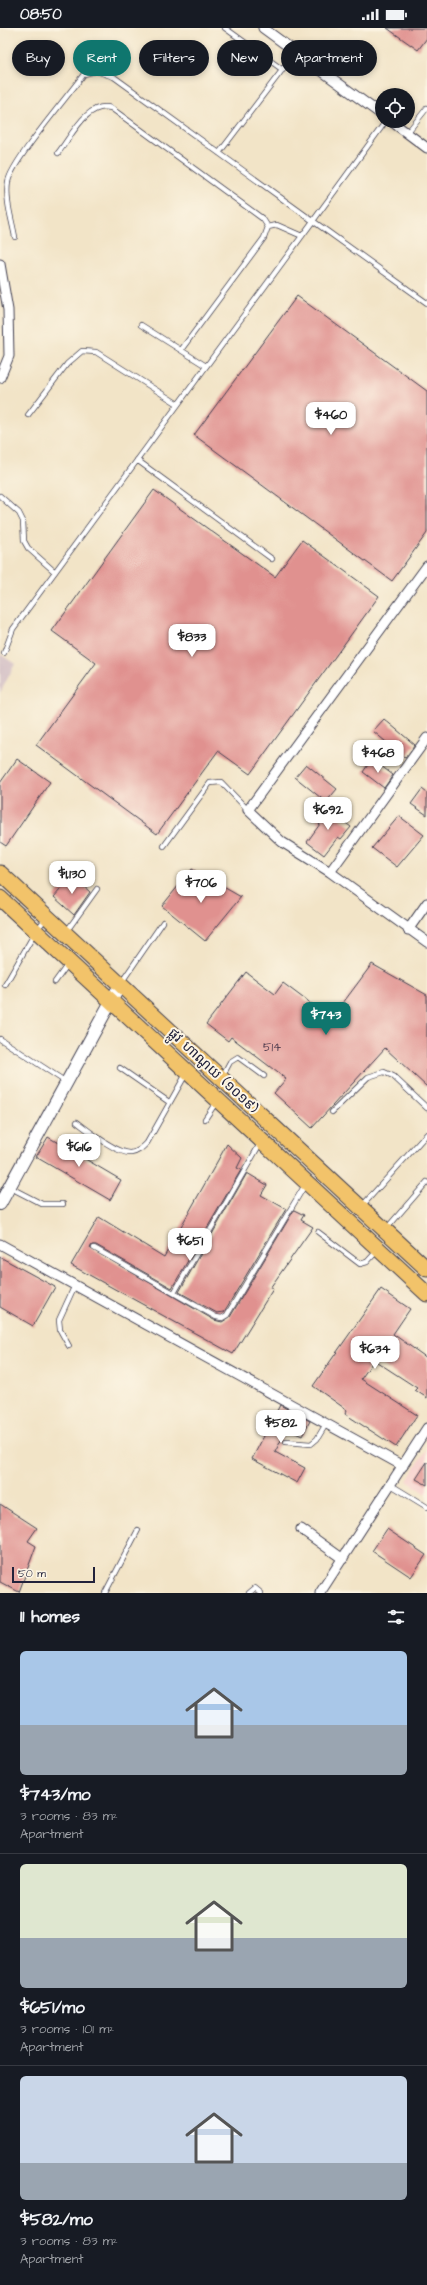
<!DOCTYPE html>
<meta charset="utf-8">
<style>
body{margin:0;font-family:"Architects Daughter","Noto Sans Khmer",sans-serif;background:#20242c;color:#f1f3f6;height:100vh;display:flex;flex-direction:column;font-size:15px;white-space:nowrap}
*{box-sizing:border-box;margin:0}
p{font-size:13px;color:#9ea1a6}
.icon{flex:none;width:22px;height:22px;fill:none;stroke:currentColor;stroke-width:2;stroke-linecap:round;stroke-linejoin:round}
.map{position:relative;height:1565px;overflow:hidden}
.side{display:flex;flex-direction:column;background:#171b24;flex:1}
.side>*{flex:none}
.top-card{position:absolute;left:12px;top:12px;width:403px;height:36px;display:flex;gap:8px}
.tools{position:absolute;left:375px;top:60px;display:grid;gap:8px}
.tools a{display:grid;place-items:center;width:40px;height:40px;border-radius:50%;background:#171b24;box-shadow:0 2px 6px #0003;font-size:20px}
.scale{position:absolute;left:12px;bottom:10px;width:83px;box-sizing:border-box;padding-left:4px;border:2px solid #22223b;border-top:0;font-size:11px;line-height:14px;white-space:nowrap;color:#22223b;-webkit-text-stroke:3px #fcf5e5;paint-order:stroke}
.price{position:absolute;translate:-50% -34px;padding:0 9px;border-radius:8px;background:#fff;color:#222;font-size:13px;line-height:26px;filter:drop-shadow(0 1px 2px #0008)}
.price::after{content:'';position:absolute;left:50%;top:24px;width:12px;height:9px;margin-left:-6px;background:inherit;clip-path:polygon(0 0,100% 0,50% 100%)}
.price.on{background:#0f766e;color:#fff}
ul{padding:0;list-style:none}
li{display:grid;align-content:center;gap:8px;height:212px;padding:0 20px}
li+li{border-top:1px solid #363941}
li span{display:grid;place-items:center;height:124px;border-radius:6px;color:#555}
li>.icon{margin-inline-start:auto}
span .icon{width:72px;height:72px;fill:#fffc;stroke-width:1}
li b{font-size:17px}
h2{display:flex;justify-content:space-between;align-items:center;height:48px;padding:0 20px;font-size:17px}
.chip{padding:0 14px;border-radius:18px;background:#171b24;box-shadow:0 2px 6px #0003;font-size:14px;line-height:36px}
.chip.on{background:#0f766e;color:#fff}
.status{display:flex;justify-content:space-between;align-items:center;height:28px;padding:0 20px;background:#171b24;direction:ltr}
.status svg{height:11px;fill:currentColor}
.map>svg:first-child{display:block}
</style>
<div class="status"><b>08:50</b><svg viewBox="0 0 49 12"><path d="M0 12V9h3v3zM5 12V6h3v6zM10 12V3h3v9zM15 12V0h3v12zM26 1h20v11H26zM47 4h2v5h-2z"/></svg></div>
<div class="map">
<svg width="427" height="1565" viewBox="0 0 427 1565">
<rect width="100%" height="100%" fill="#fcf5e5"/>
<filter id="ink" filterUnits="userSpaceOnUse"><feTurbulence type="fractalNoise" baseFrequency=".025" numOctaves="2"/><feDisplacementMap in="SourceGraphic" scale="8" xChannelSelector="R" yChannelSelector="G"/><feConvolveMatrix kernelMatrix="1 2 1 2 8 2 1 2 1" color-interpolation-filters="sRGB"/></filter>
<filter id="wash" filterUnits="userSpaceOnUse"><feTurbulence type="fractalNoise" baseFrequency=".012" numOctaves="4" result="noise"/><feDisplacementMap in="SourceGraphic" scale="16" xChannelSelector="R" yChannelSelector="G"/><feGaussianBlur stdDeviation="0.9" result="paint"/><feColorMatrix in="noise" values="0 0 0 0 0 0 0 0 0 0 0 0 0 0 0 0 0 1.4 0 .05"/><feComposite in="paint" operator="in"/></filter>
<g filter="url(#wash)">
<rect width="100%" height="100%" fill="#f2e4c7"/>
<!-- built -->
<path fill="#f7d0ce" d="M427,1421V1466L407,1453Z"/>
<!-- industrial -->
<path fill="#d2bec4" d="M0,626L15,636L0,665Z"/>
<g id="blocks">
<!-- building -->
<path fill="#e0918f" d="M387,0H427V10L418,22Z
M297,268L427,363V505L392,553L194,407Z
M154,462L275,549L302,512L379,568L250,746L218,723L157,806L36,717L96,635L52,603Z
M384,691L415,717L405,730L373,703Z
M17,731L50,754L6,818L0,814V755Z
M372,731L393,747L384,760L363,744Z
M306,736L337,761L326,774L295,749Z
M422,761L427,765V787L411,776Z
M326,780L351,799L341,811L338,809L324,827L307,814L320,796L316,792Z
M399,788L424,807L397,839L372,820Z
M192,841L241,869L205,913L162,878Z
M72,848L90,864L74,887L54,869Z
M372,936L427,967V1059L385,1020L312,1100L274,1065L286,1051L231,1009L228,1013L206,996L246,944L275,966L283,955L331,991Z
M48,1109L121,1152L110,1172L36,1129Z
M227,1116L242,1130L237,1140L241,1142L172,1260L96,1217H92L90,1220L214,1292L222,1294L230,1289L294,1182L304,1187L301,1192L313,1199L270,1260L273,1261L233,1326L71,1237L99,1189L164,1229Z
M247,1145L267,1157L261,1167L286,1181L224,1284L217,1285L179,1264Z
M0,1229L55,1259L33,1298L0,1279Z
M381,1261L410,1281L393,1306L427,1330V1370L415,1362L417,1360L374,1332L361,1351L417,1387L396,1419L345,1386L347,1382L313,1358Z
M280,1377L310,1393L302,1408L287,1401L275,1424L305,1440L297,1455L252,1431Z
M427,1434V1457L416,1451Z
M0,1476L37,1500L28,1513L36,1518L19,1564L0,1554Z
M387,1501L426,1527L411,1549L372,1523Z"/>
</g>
</g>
<g filter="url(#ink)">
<use href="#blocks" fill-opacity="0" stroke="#413f50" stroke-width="1"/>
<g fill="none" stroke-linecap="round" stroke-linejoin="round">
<!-- service casing -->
<g stroke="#413f50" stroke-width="6">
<path id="service" d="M225,0L283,42
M386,93L313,193L427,275
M407,105L427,80
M58,125C71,109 87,73 111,80L263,191L268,199L264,210L181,322
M219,125L296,24
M268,199L277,197L302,208
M141,297L206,338
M28,387L67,336L82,323L96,324L178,376
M137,432L272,531
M0,468L19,485L23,493L24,513L28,520L55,544
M4,625L13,601L313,193L114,49L96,43L84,46C69,67 11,134 8,154C5,172 12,192 15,209
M164,818L210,755L221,754L248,782
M66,904L97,861
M55,954L68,936
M121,955L163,894
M5,957L36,903L46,890
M0,1011L66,1054
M120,1040L169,1074
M223,1047L230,1034L238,1029L264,1048
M332,1084L368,1049L384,1044L393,1048L427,1080
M205,1091L217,1073
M77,1094C89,1103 117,1126 131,1125C138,1124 142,1120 147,1115L186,1046
M11,1160L42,1176H63
M362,1178L427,1106
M387,1200L427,1154
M318,1204L360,1236L367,1234L377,1223
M94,1220L216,1289L222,1290L227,1287L305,1157
M174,1265L261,1114
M69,1318L60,1302L59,1292L75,1257
M286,1414L311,1416L317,1411L326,1396
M391,1457L427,1479
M105,1565L138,1502
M249,1565L255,1560L261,1565"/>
</g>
<!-- minor casing -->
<g stroke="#413f50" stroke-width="11">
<path id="minor" d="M263,0L382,87
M391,93L427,120
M0,236L8,282L9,328L0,350
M427,538L248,782L282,814L330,844L427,914
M330,844L427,710
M408,902L427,875
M0,1216L403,1438
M301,1501L343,1531
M320,1565L427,1400"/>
</g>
<!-- tertiary casing -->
<g stroke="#413f50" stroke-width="14">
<path id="tertiary" d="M0,1176L120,957"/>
</g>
<!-- primary casing -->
<g stroke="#413f50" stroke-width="17">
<path id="primary" d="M0,845L427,1241
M0,870L427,1266"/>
</g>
<!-- service -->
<use href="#service" stroke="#fff" stroke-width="4.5"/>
<!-- minor -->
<use href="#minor" stroke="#fff" stroke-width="9"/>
<!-- tertiary -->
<use href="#tertiary" stroke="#fff" stroke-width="12"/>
<!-- primary -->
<use href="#primary" stroke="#f2c36a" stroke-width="15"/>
</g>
</g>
<g text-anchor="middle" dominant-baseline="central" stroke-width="4" stroke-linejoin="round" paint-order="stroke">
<!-- number labels -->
<g font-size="12" fill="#523e50">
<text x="272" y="1019">514</text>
</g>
<!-- street labels -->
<g font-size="14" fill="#22223b" stroke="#fcf5e5">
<text transform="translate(213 1043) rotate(43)">ផ្លូវ ហាណូយ (១០១៩)</text>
</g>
</g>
</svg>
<div class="tools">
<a><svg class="icon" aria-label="locate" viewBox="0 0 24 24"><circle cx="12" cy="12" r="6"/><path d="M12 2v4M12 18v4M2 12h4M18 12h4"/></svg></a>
</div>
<div class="scale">50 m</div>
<b class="price" style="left:331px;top:408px">$460</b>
<b class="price" style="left:192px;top:630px">$833</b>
<b class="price" style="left:378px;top:746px">$468</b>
<b class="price" style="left:328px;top:803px">$692</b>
<b class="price" style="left:72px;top:867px">$1,130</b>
<b class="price" style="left:201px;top:876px">$706</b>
<b class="price on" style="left:326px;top:1008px">$743</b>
<b class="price" style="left:79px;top:1140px">$616</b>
<b class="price" style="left:190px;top:1234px">$651</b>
<b class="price" style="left:375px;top:1342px">$634</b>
<b class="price" style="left:281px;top:1416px">$582</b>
<div class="top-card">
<a class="chip">Buy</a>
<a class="chip on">Rent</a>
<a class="chip">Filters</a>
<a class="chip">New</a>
<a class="chip">Apartment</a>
</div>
</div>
<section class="side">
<h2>11 homes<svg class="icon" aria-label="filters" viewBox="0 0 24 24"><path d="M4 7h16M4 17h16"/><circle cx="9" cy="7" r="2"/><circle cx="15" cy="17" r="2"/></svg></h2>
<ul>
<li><span style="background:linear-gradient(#a9c7e8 60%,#9aa5b1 0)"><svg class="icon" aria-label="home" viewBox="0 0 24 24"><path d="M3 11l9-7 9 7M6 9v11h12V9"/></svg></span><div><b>$743/mo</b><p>3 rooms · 83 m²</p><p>Apartment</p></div></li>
<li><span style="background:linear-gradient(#dfe7d0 60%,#9aa5b1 0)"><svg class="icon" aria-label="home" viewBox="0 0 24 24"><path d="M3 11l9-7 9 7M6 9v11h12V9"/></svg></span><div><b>$651/mo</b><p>3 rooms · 101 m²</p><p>Apartment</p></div></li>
<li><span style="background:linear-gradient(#c9d6e8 70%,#9aa5b1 0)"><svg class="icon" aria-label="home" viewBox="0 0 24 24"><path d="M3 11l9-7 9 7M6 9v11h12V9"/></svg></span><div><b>$582/mo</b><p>3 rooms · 83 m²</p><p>Apartment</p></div></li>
</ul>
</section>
